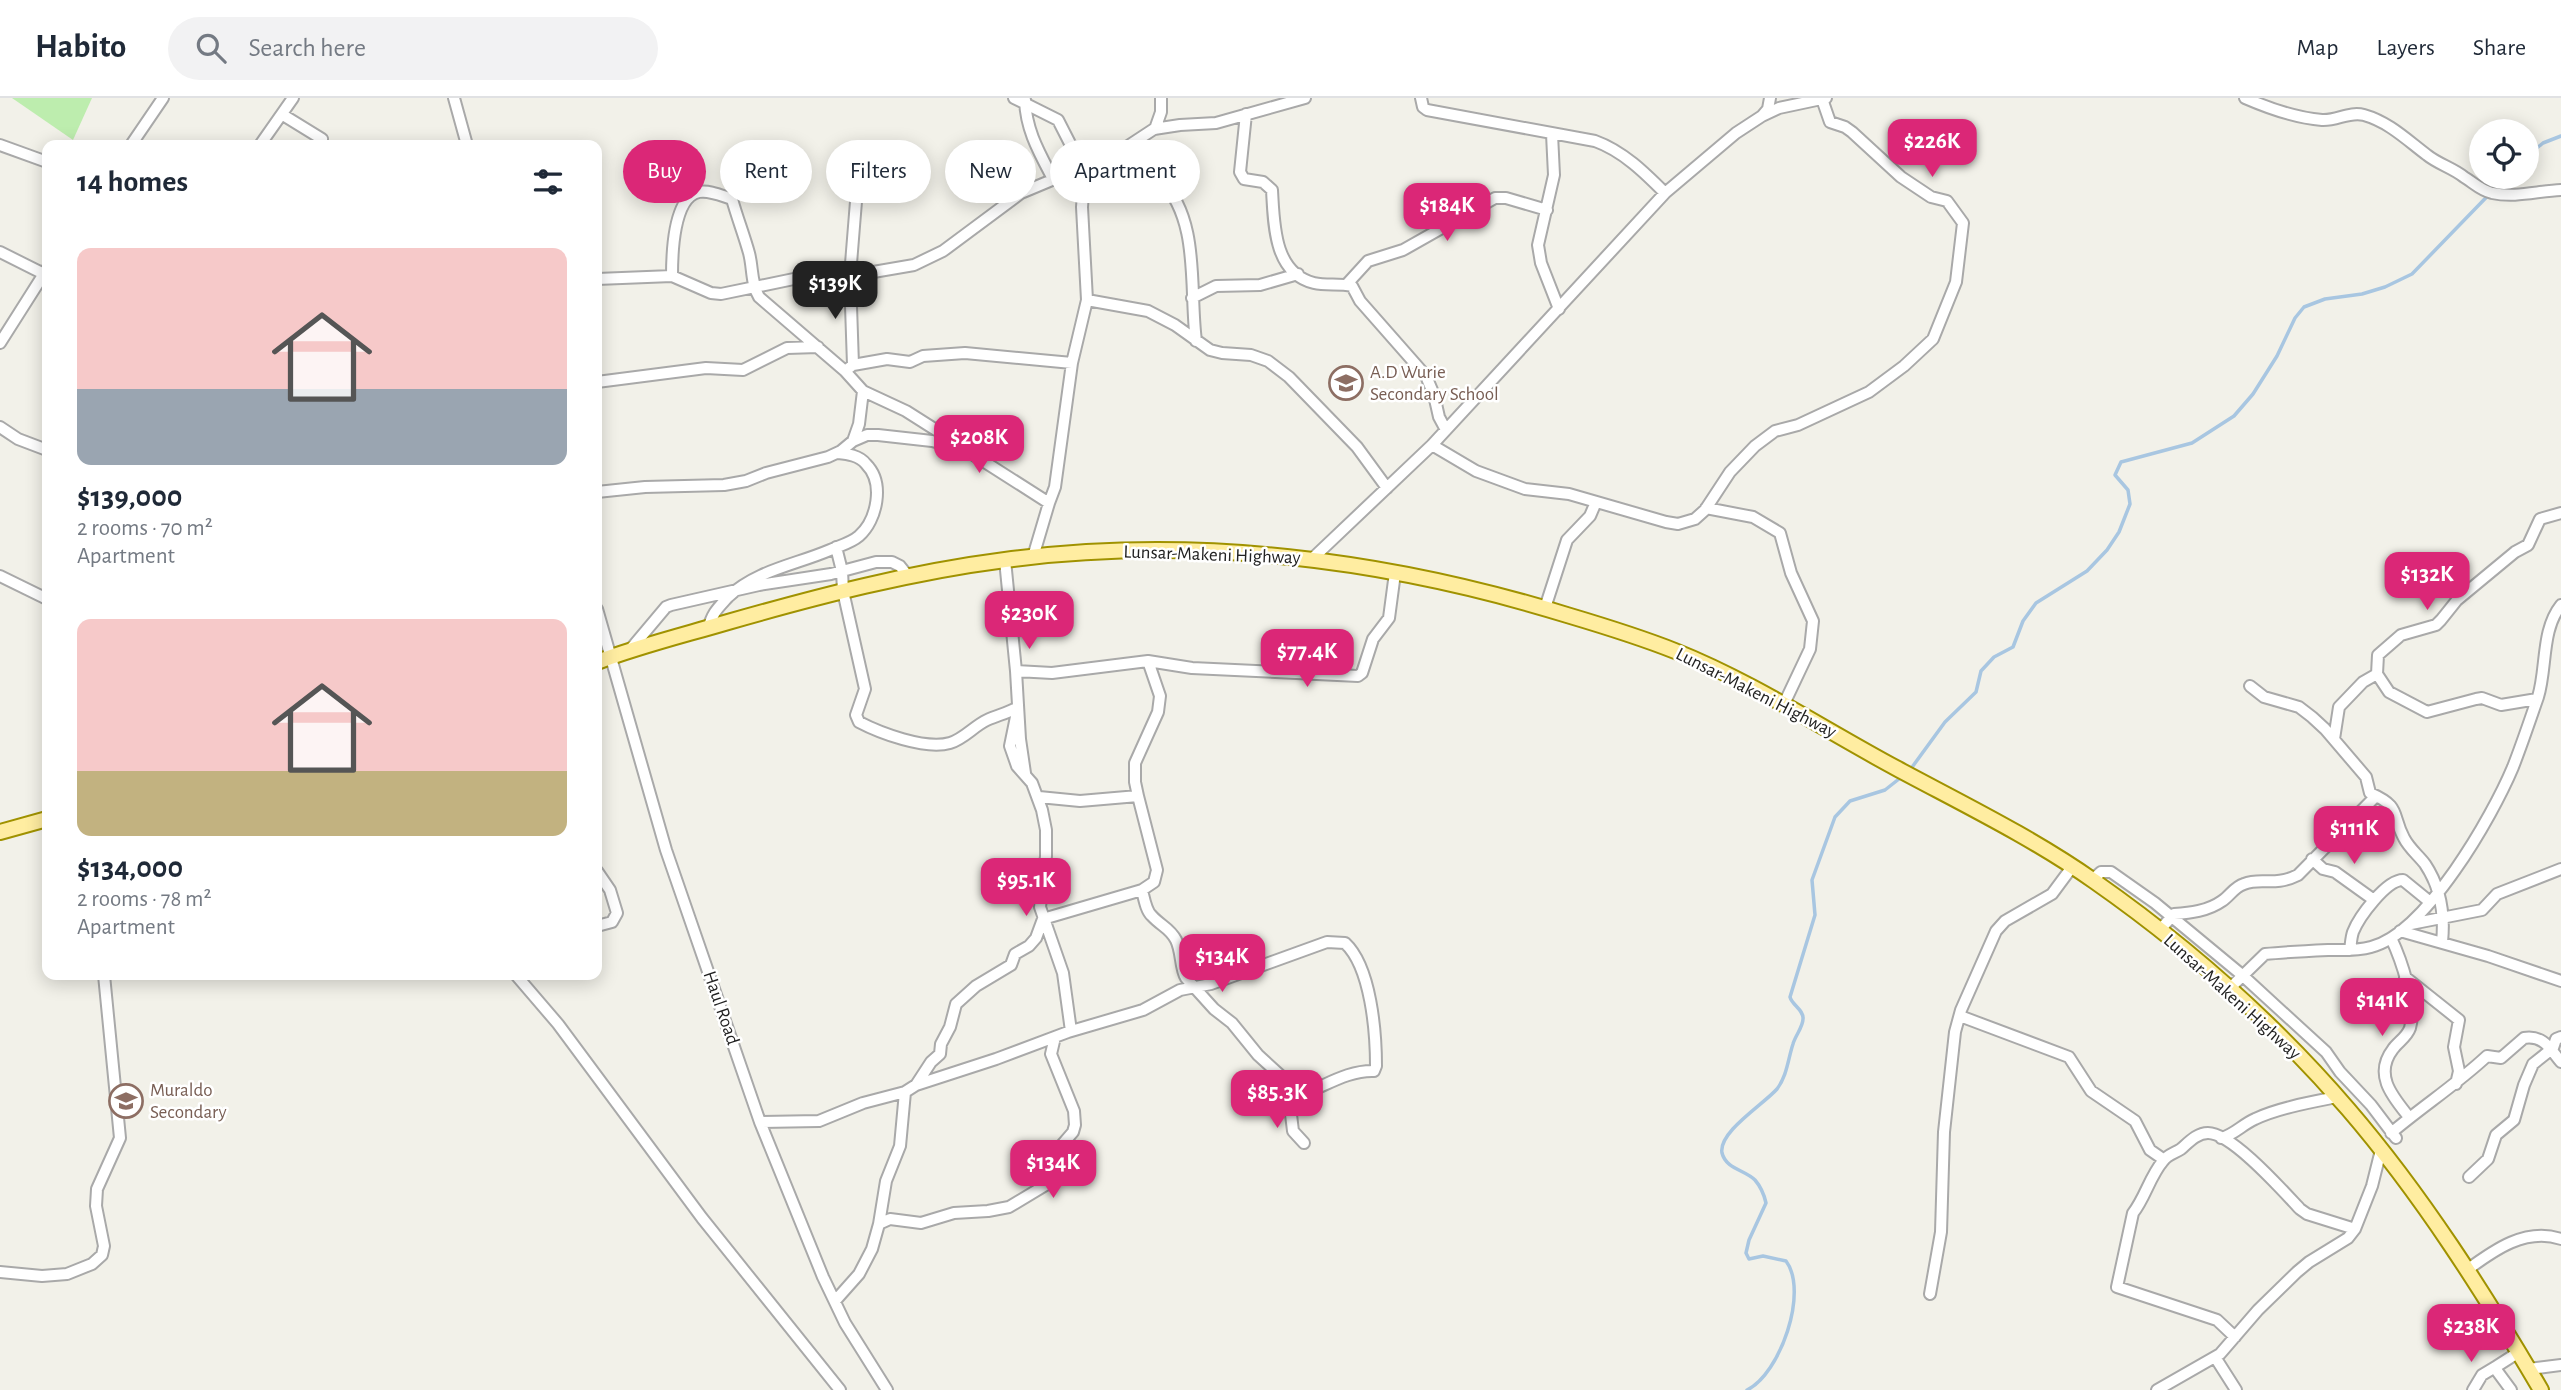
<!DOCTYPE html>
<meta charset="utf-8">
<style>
body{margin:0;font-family:"Alegreya Sans",sans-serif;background:#f2f2f3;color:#1f2937;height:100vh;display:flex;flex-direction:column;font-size:26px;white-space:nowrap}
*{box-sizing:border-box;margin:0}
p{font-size:23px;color:#747a83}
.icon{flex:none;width:38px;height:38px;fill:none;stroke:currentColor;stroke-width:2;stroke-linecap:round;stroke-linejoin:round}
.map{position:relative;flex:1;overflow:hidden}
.panel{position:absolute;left:42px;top:42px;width:560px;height:840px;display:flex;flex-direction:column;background:#fff;border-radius:14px;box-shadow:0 4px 18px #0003}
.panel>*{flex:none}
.hud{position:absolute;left:623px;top:42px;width:665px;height:63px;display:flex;gap:14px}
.buttons{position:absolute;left:2469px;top:21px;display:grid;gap:14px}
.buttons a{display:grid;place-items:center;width:70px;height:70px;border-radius:50%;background:#fff;box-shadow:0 4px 18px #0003;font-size:35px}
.price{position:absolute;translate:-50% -60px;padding:0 16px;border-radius:14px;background:#db2777;color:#fff;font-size:23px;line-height:46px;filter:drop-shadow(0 2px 4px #0008)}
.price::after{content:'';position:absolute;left:50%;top:42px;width:21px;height:16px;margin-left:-10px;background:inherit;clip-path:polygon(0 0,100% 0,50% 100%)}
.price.current{background:#222;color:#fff}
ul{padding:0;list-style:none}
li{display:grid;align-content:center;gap:14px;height:371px;padding:0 35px}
li span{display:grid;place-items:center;height:217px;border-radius:14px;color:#555}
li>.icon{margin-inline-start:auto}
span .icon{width:126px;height:126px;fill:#fffc;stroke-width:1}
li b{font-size:30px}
h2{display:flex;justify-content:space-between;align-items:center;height:84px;padding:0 35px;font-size:30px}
.pill{padding:0 24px;border-radius:32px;background:#fff;box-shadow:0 4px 18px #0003;font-size:24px;line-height:63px}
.pill.current{background:#db2777;color:#fff}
header{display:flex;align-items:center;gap:42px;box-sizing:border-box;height:98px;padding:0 35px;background:#fff;border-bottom:2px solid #e0e1e3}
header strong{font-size:33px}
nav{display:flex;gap:38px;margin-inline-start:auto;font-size:24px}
.search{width:490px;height:63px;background:#f2f2f3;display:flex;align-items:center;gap:18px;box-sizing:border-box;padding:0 24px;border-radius:38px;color:#747a83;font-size:26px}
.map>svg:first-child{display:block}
</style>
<header>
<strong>Habito</strong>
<div class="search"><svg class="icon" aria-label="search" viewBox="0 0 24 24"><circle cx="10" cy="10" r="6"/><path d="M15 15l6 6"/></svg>Search here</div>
<nav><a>Map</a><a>Layers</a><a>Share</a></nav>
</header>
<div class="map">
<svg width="2561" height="1292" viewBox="0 0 2561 1292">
<rect width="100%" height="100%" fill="#f2f1e9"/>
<!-- grass -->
<path fill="#bdedae" d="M12,0H92L73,42Z"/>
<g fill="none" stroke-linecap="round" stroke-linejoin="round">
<!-- stream -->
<path stroke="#a8c6e1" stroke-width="3.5" d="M2527,58L2543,45L2561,38
M1910,672L1945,624L1976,594L1981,573L1994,559L2013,549L2023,523L2036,505L2087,473L2107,452L2119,434L2130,406L2128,392L2115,377L2121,364L2192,345L2234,318L2253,296L2277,258L2295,220L2304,209L2325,201L2362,196L2385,189L2412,176L2506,79
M1747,1292C1780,1276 1809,1194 1786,1163L1763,1158L1749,1161L1746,1155L1749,1142L1766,1105C1764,1096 1761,1089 1755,1082C1745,1072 1726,1071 1722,1055C1718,1034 1764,1006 1777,991C1787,978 1788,961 1793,946C1795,938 1803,929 1803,921C1804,912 1792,907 1790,899L1815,817L1812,782L1835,719L1850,703L1885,692L1904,677"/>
<!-- minor casing -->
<g stroke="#a9a9a9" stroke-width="14">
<path id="minor" d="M454,0L467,47
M1014,0L1058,22L1082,69L1084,83L1082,109L1087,202L1072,265L1055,389L1049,405
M1421,0L1423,9L1427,12L1595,43C1623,53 1645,75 1665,95
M2245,0C2268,10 2297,20 2322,22C2337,23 2349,13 2364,17C2389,24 2407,42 2427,57C2438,66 2453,70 2464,79C2474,85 2480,92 2492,95C2516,100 2537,93 2561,92
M1025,2C1026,32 1039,54 1053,81
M1246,16L1240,74L1244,81L1263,84L1272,92C1274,124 1273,175 1314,185C1326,188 1339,185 1352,188L1360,203L1426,278L1434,297L1439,319L1446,332
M283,17L322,41L319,47
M1762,18L1768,11L1770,0
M1155,31L1161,14V0
M1552,36L1554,77L1538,147L1541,165L1559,211
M0,47L47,64
M131,47L163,0
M260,47L293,0
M1119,54C1133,62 1149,70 1160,81C1201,122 1189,191 1196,243
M0,154L44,176
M672,178C672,157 673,99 699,94C710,92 722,98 732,101C737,119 744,137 749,155C753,170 751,186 759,199L845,273L863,293L906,313L958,346
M597,181L672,178L711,195L721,196L813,177L850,178L914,167L943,153L1021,95L1119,54L1154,31L1180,27L1216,25L1305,0
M1347,186L1368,163L1403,152L1495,100H1506L1547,112
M1192,200L1216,188L1260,187L1298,176
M1087,202L1148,213L1175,227L1210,252L1222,255L1251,257L1268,263L1289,279L1357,349L1387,390
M0,245L47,171
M853,267L850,178L857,91
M845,273L853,267L887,261L910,264L923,258L965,255L1072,265
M597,284L706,270L743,272L787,250L818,249
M0,329L18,341L47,352
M853,343L859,326L863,293
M1432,347L1476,373L1525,391L1569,396L1666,424L1678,426L1695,421L1705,412L1730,374L1755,348L1775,333L1798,327L1869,294L1904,268L1933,241L1956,184L1963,125L1947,103L1931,99L1901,79L1852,34L1845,29L1830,24L1822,1
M597,394L645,389L724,387L746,383L766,375L828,359L841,353L853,343L867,337H878L932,343L966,352L1049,405L1033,459
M1706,410L1753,419L1780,435L1791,475L1813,523L1810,551L1784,606
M836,449L842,473L843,493L865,591L856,617L859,624C880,635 925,652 950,645C964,641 974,628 987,622C998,617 1008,615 1018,609
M1313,460L1432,347L1665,95L1736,35L1762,18L1779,10L1826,0
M1005,462L1016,573L1052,575L1148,563L1192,570L1358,578L1362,575L1373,541L1389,520L1395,475
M0,478L47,501
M1545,510L1567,442L1590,418L1596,404
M597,511L666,752L760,1024L823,1179L845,1225L887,1292
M709,530C711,516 719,509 728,499C757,472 795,467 830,452C839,448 851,445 859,438C877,422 885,385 866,366C859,357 847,356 837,355
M629,553L666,509L671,507L759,487L831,476L876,464H892L900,468L908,478
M1016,573L1020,641L1025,675
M2377,576L2389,594L2427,614L2476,601L2482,600L2501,607L2537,601
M2250,588L2264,599L2299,609L2312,619L2325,631L2366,679L2370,695C2402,709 2391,716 2404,740C2409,750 2418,757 2425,766C2441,790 2445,815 2442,844
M1018,609L1010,648L1017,668L1032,685L1042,712L1046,732V758L1040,809L1063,875L1071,933
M2334,641L2339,609L2363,584L2377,576L2378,557L2401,537L2436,527L2441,522L2457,502L2515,454L2528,447L2540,421L2561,415
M1039,699L1080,703L1138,698L1135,684V665L1158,614L1160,598L1148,563
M2312,761L2323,771L2335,774L2374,802
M597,773L610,792L617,815L612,824L597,828
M2092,782L2101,774H2111L2155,805L2242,877L2326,954L2340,974L2371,1007L2396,1040
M1142,792C1144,800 1146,813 1152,818C1161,828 1170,830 1176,842C1182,854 1180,870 1186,880L1214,911L1232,925L1258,957L1282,979L1289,1000L1293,1033L1304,1045
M2411,826L2482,812L2497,796L2561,771
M2159,833L2174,816C2190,815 2208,813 2222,803C2230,798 2234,789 2244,786C2261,779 2274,789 2298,777L2376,698
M2400,833L2488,858L2561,883
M2391,840C2401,861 2417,907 2410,930C2407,939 2398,944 2393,951C2373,977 2393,999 2409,1019
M2350,852C2351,846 2351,840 2353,834C2359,819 2386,782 2403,782L2430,804
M516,877L558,926L702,1120L840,1292
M2405,879L2459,922L2454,949L2459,973L2456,986
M2229,891L2265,856C2286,854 2307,853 2328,852C2342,852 2357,853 2371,849C2426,835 2492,719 2513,669C2522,646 2530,622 2538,599C2547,570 2541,532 2561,507
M1960,918L2069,959L2091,993L2135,1023L2150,1052L2163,1061
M916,987L931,964L940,956L941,946L950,929L956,906L976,888L1011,867L1015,856L1029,848L1036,840L1043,821L1142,792L1154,784L1157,772L1138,698
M760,1024L819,1023L863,1005L905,994L916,987L996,961L1068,934L1143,912L1180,892L1211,886L1327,844L1345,845C1371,869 1376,934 1376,968L1374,973C1343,972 1318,994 1289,1000
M2391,1035C2423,1008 2457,986 2487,958L2501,960L2524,940C2544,937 2550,951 2561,964
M2221,1040C2234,1037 2243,1026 2255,1021C2278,1010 2312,1004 2337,999
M2469,1079L2488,1061L2496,1037L2514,1022L2524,987L2533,966L2553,950L2556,941L2561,939
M879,1126L890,1121L921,1125L954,1115L988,1113L1009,1109L1049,1085L1056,1072L1060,1049L1073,1034L1075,1027L1074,1013L1051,956L1055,939
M2467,1172C2494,1152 2526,1129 2561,1141
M0,1174L42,1178L67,1176L92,1166L102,1157L104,1148L96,1108L97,1091L120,1040L104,877
M1930,1196L1941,1134L1944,1034L1955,934L1961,912L1996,833L2005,823L2052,796L2072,769
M835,1203L859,1176L872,1151L879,1126L886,1083L900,1048L905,994
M2235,1239L2217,1222L2117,1189L2133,1115C2145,1100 2150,1078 2163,1063C2167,1057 2175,1055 2181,1051C2189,1044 2197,1035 2208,1035C2232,1035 2283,1093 2300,1111L2307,1116L2355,1131
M2215,1259L2236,1292
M2529,1271L2561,1267
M2157,1292L2220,1256L2258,1212L2297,1174L2309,1164L2348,1140L2355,1131L2372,1088L2381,1052
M2473,1292L2482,1277L2497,1268
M2511,1292L2497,1273V1268L2519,1254"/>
</g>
<!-- major casing -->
<g stroke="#a09200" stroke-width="18">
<path id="major" d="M597,564C639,548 684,537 728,524C819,498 911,474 1005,462C1194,437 1386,461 1567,517C1604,528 1640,539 1675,553C1753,584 1823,631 1896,670C1963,706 2033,740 2094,783C2187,848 2274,925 2348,1011C2422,1097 2484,1195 2541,1292
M0,734L47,721"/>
</g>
<!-- minor -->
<use href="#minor" stroke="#fff" stroke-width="10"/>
<!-- major -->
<use href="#major" stroke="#ffeda1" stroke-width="14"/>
</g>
<!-- icons -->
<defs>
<g id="school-ring" transform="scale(1.75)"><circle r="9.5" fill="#fff" stroke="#8d6e63" stroke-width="1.5"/><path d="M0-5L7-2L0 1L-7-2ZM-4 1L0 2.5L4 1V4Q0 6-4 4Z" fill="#8d6e63"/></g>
</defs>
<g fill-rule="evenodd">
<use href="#school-ring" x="1346" y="285"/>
<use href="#school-ring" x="126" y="1003"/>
</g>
<g text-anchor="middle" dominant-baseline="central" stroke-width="5" stroke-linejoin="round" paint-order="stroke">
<!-- education labels -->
<g font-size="19" fill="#785e54" stroke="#fff" text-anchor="start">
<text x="1370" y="274">A.D Wurie<tspan x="1370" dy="22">Secondary School</tspan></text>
<text x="150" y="992">Muraldo<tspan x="150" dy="22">Secondary</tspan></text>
</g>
<!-- street labels -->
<g font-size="19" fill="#222" stroke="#fff">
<text transform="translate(1212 457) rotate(2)">Lunsar-Makeni Highway</text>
<text transform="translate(1756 595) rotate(27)">Lunsar-Makeni Highway</text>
<text transform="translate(2232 899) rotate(42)">Lunsar-Makeni Highway</text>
<text transform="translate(721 910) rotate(71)">Haul Road</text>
</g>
</g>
</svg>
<div class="buttons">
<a><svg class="icon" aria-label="locate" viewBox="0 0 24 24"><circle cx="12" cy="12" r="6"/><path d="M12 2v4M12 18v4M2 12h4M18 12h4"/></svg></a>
</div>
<b class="price" style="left:1932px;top:81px">$226K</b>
<b class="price" style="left:1447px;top:145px">$184K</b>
<b class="price current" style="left:835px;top:223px">$139K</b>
<b class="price" style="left:979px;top:377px">$208K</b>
<b class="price" style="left:2427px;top:514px">$132K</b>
<b class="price" style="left:1029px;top:553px">$230K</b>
<b class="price" style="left:1307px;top:591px">$77.4K</b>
<b class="price" style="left:2354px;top:768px">$111K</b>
<b class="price" style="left:1026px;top:820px">$95.1K</b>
<b class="price" style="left:1222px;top:896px">$134K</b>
<b class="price" style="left:2382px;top:940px">$141K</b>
<b class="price" style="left:1277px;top:1032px">$85.3K</b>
<b class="price" style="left:1053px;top:1102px">$134K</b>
<b class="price" style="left:2471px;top:1266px">$238K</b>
<div class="hud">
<a class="pill current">Buy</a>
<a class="pill">Rent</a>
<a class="pill">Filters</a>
<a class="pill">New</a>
<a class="pill">Apartment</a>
</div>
<section class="panel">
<h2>14 homes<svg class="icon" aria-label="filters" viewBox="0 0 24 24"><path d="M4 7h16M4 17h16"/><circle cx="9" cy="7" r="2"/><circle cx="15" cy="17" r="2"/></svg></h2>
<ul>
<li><span style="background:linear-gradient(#f6c9c9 65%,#9aa5b1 0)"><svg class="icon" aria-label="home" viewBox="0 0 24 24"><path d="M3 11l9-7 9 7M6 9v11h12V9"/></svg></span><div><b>$139,000</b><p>2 rooms · 70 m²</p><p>Apartment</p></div></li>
<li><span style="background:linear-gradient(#f6c9c9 70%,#c2b280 0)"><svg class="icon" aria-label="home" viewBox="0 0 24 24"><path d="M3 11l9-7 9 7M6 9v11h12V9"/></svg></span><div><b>$134,000</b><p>2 rooms · 78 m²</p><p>Apartment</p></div></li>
</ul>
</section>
</div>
